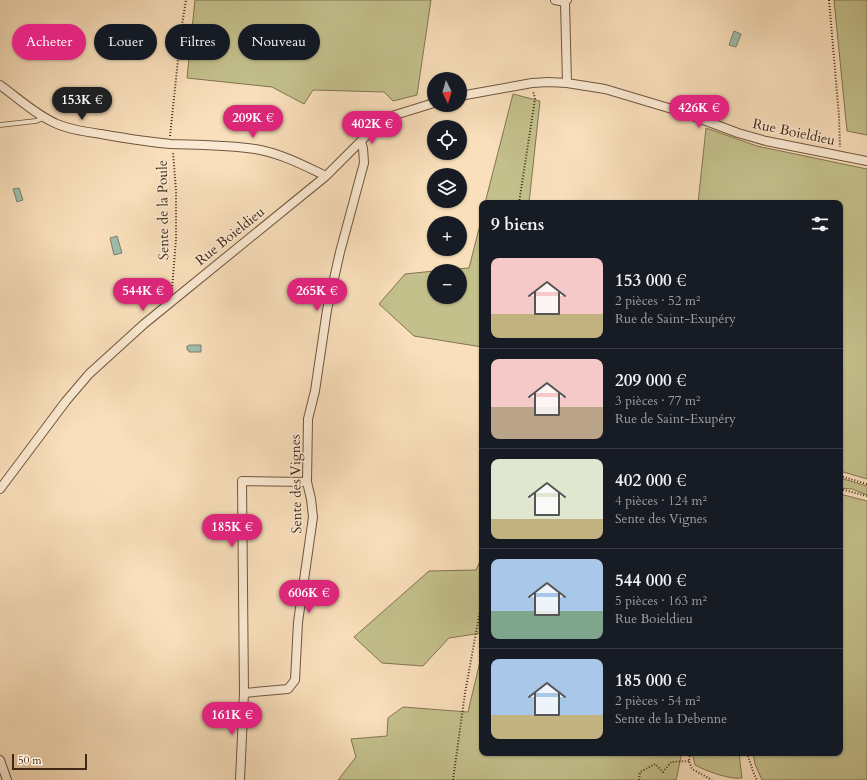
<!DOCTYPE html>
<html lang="fr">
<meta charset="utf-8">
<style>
body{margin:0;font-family:Cardo,serif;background:#20242c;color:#f1f3f6;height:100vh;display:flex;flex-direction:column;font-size:15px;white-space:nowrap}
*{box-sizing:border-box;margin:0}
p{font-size:13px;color:#9ea1a6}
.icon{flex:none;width:22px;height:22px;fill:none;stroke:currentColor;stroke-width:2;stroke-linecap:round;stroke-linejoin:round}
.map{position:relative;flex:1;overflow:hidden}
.panel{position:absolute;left:479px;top:200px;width:364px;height:556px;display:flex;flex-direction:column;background:#171b24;border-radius:8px;box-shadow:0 1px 3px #0004}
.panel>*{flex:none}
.hud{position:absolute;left:12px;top:24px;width:380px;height:36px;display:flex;gap:8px}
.needle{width:26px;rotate:175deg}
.controls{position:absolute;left:427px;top:72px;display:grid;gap:8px}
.controls a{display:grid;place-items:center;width:40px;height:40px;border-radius:50%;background:#171b24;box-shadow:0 1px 3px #0004;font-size:20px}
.scale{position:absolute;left:12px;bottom:10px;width:75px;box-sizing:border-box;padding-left:4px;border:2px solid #432713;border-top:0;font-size:11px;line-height:14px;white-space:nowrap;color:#432713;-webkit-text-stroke:3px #fbead3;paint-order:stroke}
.price{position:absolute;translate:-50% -34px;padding:0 9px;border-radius:14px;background:#db2777;color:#fff;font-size:13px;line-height:26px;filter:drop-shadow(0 1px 2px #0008)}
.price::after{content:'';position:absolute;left:50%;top:24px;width:12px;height:9px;margin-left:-6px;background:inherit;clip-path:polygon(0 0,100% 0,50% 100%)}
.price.selected{background:#222;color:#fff}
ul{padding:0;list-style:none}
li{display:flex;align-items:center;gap:12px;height:100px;padding:0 12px}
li+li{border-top:1px solid #363941}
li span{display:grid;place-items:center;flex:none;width:112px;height:80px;border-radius:8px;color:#555}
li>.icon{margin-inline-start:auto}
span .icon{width:48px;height:48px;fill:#fffc;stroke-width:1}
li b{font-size:17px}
h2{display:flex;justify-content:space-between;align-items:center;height:48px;padding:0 12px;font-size:17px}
.pill{padding:0 14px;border-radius:18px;background:#171b24;box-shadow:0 1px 3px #0004;font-size:14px;line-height:36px}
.pill.selected{background:#db2777;color:#fff}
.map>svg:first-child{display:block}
</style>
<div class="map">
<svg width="867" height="780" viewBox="0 0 867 780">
<rect width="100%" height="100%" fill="#f9dfbb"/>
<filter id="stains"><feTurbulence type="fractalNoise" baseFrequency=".005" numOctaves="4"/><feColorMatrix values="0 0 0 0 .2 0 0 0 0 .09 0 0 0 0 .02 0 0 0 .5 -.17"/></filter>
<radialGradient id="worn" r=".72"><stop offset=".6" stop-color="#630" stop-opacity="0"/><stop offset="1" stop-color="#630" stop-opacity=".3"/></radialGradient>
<!-- green -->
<path fill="#c3c08c" stroke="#837450" d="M195,0H431L417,95L393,101L384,92L313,90L304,104L272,87L187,78Z
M834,0H867V135L847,131Z
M513,94L540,101L529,203H485Z
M706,128L757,146L867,169V479L840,471V203H698Z
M482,217V347L414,336L379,304L405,274L434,271V297H460V271H434L469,268Z
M840,478L867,486V495L852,489L840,488Z
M840,494L867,501V780H762L755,764L753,753H840Z
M482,557V633L449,638L423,666L382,663L354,637L429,571L476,570Z
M482,653V753H682L676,780H338L356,757L351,739L387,736L388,718L403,707L468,712Z
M692,753H739L742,778C730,780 706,771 695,765Z"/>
<!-- water -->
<path fill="#9ebdae" stroke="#7a8170" d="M734,31L741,34L736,47L729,45Z
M19,188L23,200L17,202L13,189Z
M117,236L122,253L114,255L110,238Z
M189,345H201V352H189V350H187V346H189Z"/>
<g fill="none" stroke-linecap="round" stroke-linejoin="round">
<!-- lane casing -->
<g stroke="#70553d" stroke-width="5.5">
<path id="lane" d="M0,125L36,121L43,118"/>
</g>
<!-- street casing -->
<g stroke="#70553d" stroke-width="10">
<path id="street" d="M555,0L565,2
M567,83L565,2L567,0
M0,85C18,98 36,115 57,124C71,130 87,132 101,134C124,138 147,142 171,144C199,145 227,145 255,149C280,153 303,165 326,176
M460,96L532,83L548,82L567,83L605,89L682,112L738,133L766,141L867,161
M0,489L66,401L89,374L144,324L326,176L379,123L395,115L434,103
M244,693L288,689L295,680L298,622L313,517L311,499L307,482L308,419L315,391L327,310L340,252L364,163L363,148L361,142
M0,760L7,780
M240,780L244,693L242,481L307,482"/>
</g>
<!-- path -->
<path stroke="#432713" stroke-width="2" stroke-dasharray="1 2" stroke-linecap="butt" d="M829,0L839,116L840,147
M170,136L181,31L186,0
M519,203L535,99L533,91
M172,289L176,239V191L173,152
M840,476L867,484
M840,489L867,496
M690,753L689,761L692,769L712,780
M747,753L754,774L757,780
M453,780L465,693L482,600
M639,780L640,772L655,764L663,772L671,762L689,761"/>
<!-- lane -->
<use href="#lane" stroke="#fbead3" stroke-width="4"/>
<!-- street -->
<use href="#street" stroke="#fbead3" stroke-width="8"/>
</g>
<g text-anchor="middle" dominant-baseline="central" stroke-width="3" stroke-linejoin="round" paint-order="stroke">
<!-- street labels -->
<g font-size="14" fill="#432713" stroke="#fbead3">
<text transform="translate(794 132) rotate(12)">Rue Boieldieu</text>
<text transform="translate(163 210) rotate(-91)">Sente de la Poule</text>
<text transform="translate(230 236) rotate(-39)">Rue Boieldieu</text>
<text transform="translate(296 484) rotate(-91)">Sente des Vignes</text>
</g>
</g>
<rect width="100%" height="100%" filter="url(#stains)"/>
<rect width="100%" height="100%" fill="url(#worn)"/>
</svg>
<div class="controls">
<a><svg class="needle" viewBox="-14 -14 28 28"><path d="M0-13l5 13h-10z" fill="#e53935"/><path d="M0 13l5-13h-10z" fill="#9ea1a6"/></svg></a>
<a><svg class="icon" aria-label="locate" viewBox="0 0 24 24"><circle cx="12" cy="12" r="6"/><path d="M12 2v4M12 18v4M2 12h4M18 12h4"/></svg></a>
<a><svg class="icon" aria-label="layers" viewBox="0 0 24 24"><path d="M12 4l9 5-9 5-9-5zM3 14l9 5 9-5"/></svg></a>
<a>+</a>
<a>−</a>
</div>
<div class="scale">50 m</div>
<b class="price selected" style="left:82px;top:121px">153K €</b>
<b class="price" style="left:699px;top:129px">426K €</b>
<b class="price" style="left:253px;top:139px">209K €</b>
<b class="price" style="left:372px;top:145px">402K €</b>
<b class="price" style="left:143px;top:312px">544K €</b>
<b class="price" style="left:317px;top:312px">265K €</b>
<b class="price" style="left:232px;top:548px">185K €</b>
<b class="price" style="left:309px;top:614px">606K €</b>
<b class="price" style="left:232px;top:736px">161K €</b>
<div class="hud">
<a class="pill selected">Acheter</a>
<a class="pill">Louer</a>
<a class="pill">Filtres</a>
<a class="pill">Nouveau</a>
</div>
<section class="panel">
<h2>9 biens<svg class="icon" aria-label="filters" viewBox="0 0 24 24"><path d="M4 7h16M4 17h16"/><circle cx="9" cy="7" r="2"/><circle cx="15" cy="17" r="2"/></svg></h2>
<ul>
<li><span style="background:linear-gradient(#f6c9c9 70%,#c2b280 0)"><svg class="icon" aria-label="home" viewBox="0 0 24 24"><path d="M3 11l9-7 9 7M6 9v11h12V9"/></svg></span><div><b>153 000 €</b><p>2 pièces · 52 m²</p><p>Rue de Saint-Exupéry</p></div></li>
<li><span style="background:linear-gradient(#f6c9c9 60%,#b9a48a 0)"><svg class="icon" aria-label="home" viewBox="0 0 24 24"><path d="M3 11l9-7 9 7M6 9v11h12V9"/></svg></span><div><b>209 000 €</b><p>3 pièces · 77 m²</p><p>Rue de Saint-Exupéry</p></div></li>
<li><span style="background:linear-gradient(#dfe7d0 75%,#c2b280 0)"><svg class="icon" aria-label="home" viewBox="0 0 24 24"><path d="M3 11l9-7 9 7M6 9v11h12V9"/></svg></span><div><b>402 000 €</b><p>4 pièces · 124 m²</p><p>Sente des Vignes</p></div></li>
<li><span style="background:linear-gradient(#a9c7e8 65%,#7fa58c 0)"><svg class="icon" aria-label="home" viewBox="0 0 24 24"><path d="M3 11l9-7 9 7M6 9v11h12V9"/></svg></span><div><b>544 000 €</b><p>5 pièces · 163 m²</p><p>Rue Boieldieu</p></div></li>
<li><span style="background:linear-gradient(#a9c7e8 70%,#c2b280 0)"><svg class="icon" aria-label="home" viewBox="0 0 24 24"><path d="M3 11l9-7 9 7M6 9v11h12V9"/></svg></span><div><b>185 000 €</b><p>2 pièces · 54 m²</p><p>Sente de la Debenne</p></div></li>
</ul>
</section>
</div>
